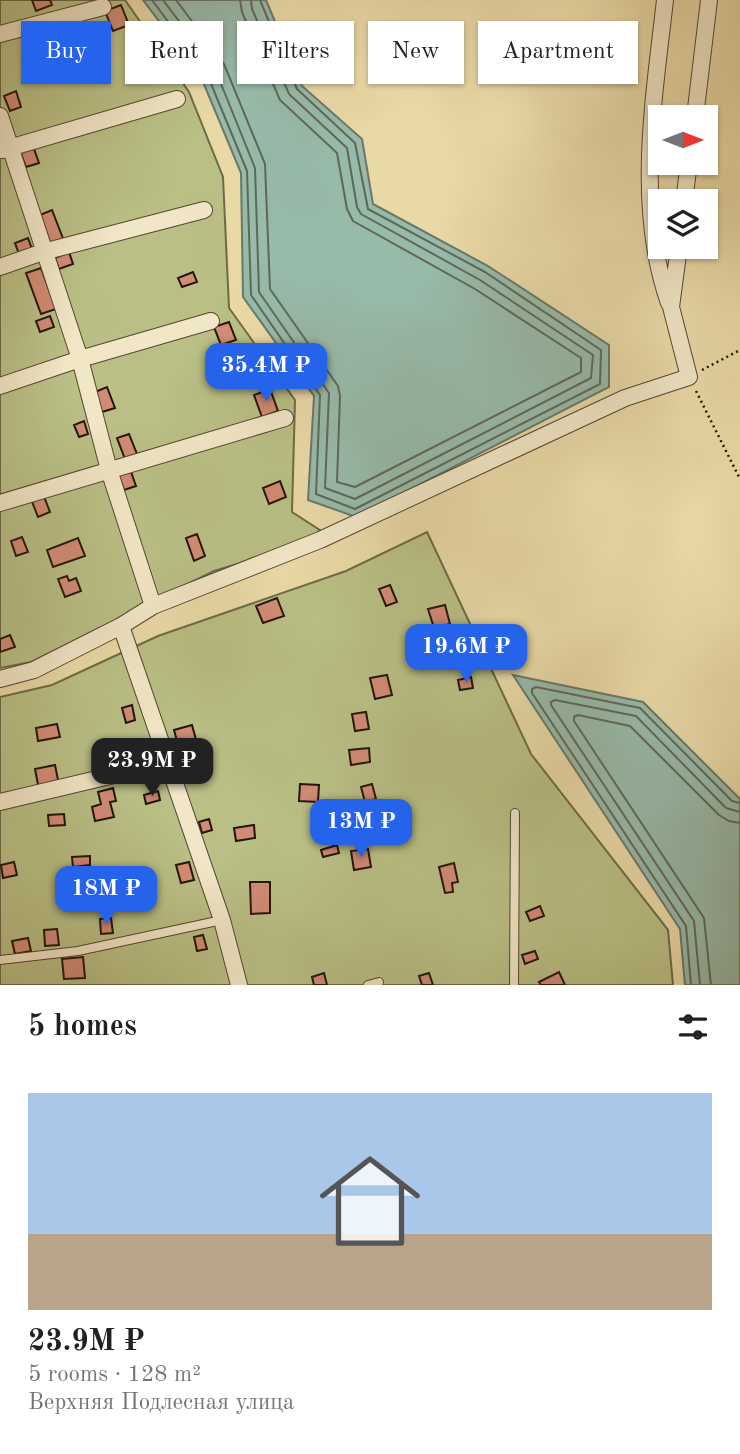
<!DOCTYPE html>
<meta charset="utf-8">
<style>
body{margin:0;font-family:"Old Standard TT",serif;background:#f2f2f2;color:#202124;height:100vh;display:flex;flex-direction:column;font-size:26px;white-space:nowrap}
*{box-sizing:border-box;margin:0}
p{font-size:23px;color:#757577}
.icon{flex:none;width:38px;height:38px;fill:none;stroke:currentColor;stroke-width:2;stroke-linecap:round;stroke-linejoin:round}
.map{position:relative;height:985px;overflow:hidden}
.side{display:flex;flex-direction:column;background:#fff;flex:1}
.side>*{flex:none}
.hud{position:absolute;left:21px;top:21px;width:698px;height:63px;display:flex;gap:14px}
.needle{width:46px;rotate:90deg}
.tools{position:absolute;left:648px;top:105px;display:grid;gap:14px}
.tools a{display:grid;place-items:center;width:70px;height:70px;border-radius:0px;background:#fff;box-shadow:0 2px 5px #0004;font-size:35px}
.price{position:absolute;translate:-50% -60px;padding:0 16px;border-radius:14px;background:#2563eb;color:#fff;font-size:23px;line-height:46px;filter:drop-shadow(0 2px 4px #0008)}
.price::after{content:'';position:absolute;left:50%;top:42px;width:21px;height:16px;margin-left:-10px;background:inherit;clip-path:polygon(0 0,100% 0,50% 100%)}
.price.on{background:#222;color:#fff}
ul{padding:0;list-style:none}
li{display:grid;align-content:center;gap:14px;height:371px;padding:0 28px}
li span{display:grid;place-items:center;height:217px;border-radius:0px;color:#555}
li>.icon{margin-inline-start:auto}
span .icon{width:126px;height:126px;fill:#fffc;stroke-width:1}
li b{font-size:30px}
h2{display:flex;justify-content:space-between;align-items:center;height:84px;padding:0 28px;font-size:30px}
.tag{padding:0 24px;border-radius:0px;background:#fff;box-shadow:0 2px 5px #0004;font-size:24px;line-height:63px}
.tag.on{background:#2563eb;color:#fff}
.map>svg:first-child{display:block}
</style>
<div class="map">
<svg width="740" height="985" viewBox="0 0 740 985">
<rect width="100%" height="100%" fill="#e9d9a7"/>
<filter id="stains"><feTurbulence type="fractalNoise" baseFrequency=".00286" numOctaves="4"/><feColorMatrix values="0 0 0 0 .2 0 0 0 0 .09 0 0 0 0 .02 0 0 0 .5 -.17"/></filter>
<radialGradient id="worn" r=".72"><stop offset=".6" stop-color="#630" stop-opacity="0"/><stop offset="1" stop-color="#630" stop-opacity=".3"/></radialGradient>
<!-- green -->
<path fill="#b9bf85" stroke="#6e6a48" stroke-width="2" d="M0,0H125L189,92L223,177L229,308L295,400L292,512L329,536L214,571L31,662L0,668Z
M427,532L531,754L668,930L673,985H0V697L52,685L158,636L346,571Z"/>
<!-- water -->
<path fill="#97baa9" stroke="#697869" stroke-width="2" d="M143,0H266L302,86L362,139L373,204L488,266L609,345V387L356,517L308,500L314,396L243,297L241,173L201,77Z
M513,675L643,702L740,799V985H685L680,929Z"/>
<g fill="none" stroke-linecap="round" stroke-linejoin="round">
<!-- shore -->
<path stroke="#5e685a" stroke-width="2" d="M152,0L207,74L247,171L251,295L320,395L316,494L355,509L600,384L601,350L485,272L368,209L355,143L297,89L260,0
M163,0L215,69L255,168L259,292L329,393L325,488L355,499L591,378L593,355L480,280L361,214L357,207L347,148L289,94L252,9L251,0
M176,0L224,64L265,164L270,289L338,386L340,396L337,482L355,487L581,372V358L475,289L353,221L347,209L337,153L280,100L242,12L240,0
M691,985L686,926L532,693V689L536,687L640,708L732,801L740,803
M700,985L694,921L551,705V702L555,700L636,716L726,808L740,812
M711,985L704,918L574,721V717L578,715L630,726L719,815L729,821L740,823"/>
</g>
<!-- building -->
<path fill="#d18c75" stroke="#24150a" stroke-width="2" d="M32,0H50L52,5L36,11Z
M121,5L129,25L113,31L105,11Z
M16,91L21,107L10,111L4,96Z
M33,146L39,163L26,167L20,151Z
M52,210L64,241L51,245L40,215Z
M28,238L33,252L20,257L15,243Z
M69,252L73,264L59,269L55,258Z
M41,268L56,309L41,314L26,273Z
M193,272L197,282L182,287L178,278Z
M50,316L54,327L40,332L36,321Z
M229,322L236,340L221,345L214,327Z
M107,387L115,408L102,412L95,392Z
M270,389L278,411L262,417L254,395Z
M84,421L88,434L79,437L74,425Z
M129,434L137,454L125,459L117,438Z
M130,469L136,486L124,490L118,473Z
M280,481L286,497L269,504L263,488Z
M43,494L50,512L38,517L31,499Z
M197,534L205,556L194,561L186,538Z
M22,537L28,552L16,556L11,541Z
M78,538L85,556L53,567L47,550Z
M67,576L69,581L76,578L81,591L65,597L58,579Z
M390,585L397,602L386,606L379,589Z
M277,598L284,616L263,623L256,606Z
M445,605L450,624L434,628L428,609Z
M10,635L15,647L0,652V639Z
M387,675L392,695L375,699L370,678Z
M471,677L473,688L460,690L458,680Z
M132,705L135,720L126,723L122,708Z
M366,712L369,729L355,731L352,714Z
M57,724L60,737L38,741L36,728Z
M192,725L198,747L180,752L174,730Z
M142,742L148,765L134,768L128,746Z
M369,748L370,762L351,765L349,750Z
M55,765L59,785L39,790L35,769Z
M300,784L319,785L318,802L299,801Z
M372,784L376,799L365,802L361,787Z
M113,788L116,801L110,802L114,817L95,821L92,807L101,804L98,792Z
M158,791L160,800L146,804L144,795Z
M332,805L334,818L320,819L318,806Z
M64,814L65,825L49,826L48,815Z
M209,819L212,830L202,833L199,822Z
M254,825L255,838L236,841L234,828Z
M337,845L339,853L323,857L321,850Z
M368,849L371,867L354,870L351,851Z
M90,856V865L73,867L72,857Z
M14,862L17,875L3,878L1,865Z
M189,862L194,880L181,883L176,865Z
M454,863L458,882L452,883L453,892L445,893L439,867Z
M250,882H270V913L251,914Z
M540,906L544,916L530,921L526,912Z
M111,918L113,933L101,934L100,919Z
M57,929L59,945L45,946L44,930Z
M203,935L207,949L197,951L194,937Z
M28,938L31,951L15,954L12,941Z
M535,951L538,959L525,964L522,955Z
M83,957L85,978L64,979L62,959Z
M559,972L565,985H541L539,982Z
M324,973L327,985H314L312,977Z
M429,973L433,985H422L419,976Z"/>
<g fill="none" stroke-linecap="round" stroke-linejoin="round">
<!-- service casing -->
<g stroke="#554631" stroke-width="10">
<path id="service" d="M0,960L78,951L222,920
M368,985L379,982
M514,985L515,813"/>
</g>
<!-- minor casing -->
<g stroke="#554631" stroke-width="18">
<path id="minor" d="M665,0C654,99 635,206 669,303
M0,34L103,7
M0,116L80,359L109,470L153,606
M695,117L709,0
M2,150L177,99
M684,201L689,163
M0,267L43,252L204,210
M0,386L80,359L211,321
M0,503L285,418
M121,626L222,920L239,985
M0,679L34,670L121,626L153,606L320,540L625,398L689,377L671,307L679,247
M0,802L169,762"/>
</g>
<!-- path -->
<path stroke="#24150a" stroke-width="2.5" stroke-dasharray="2 3.5" stroke-linecap="butt" d="M702,370L740,350
M696,391L740,479"/>
<!-- service -->
<use href="#service" stroke="#f1e6c6" stroke-width="8"/>
<!-- minor -->
<use href="#minor" stroke="#f1e6c6" stroke-width="16"/>
</g>
<rect width="100%" height="100%" filter="url(#stains)"/>
<rect width="100%" height="100%" fill="url(#worn)"/>
</svg>
<div class="tools">
<a><svg class="needle" viewBox="-14 -14 28 28"><path d="M0-13l5 13h-10z" fill="#e53935"/><path d="M0 13l5-13h-10z" fill="#757577"/></svg></a>
<a><svg class="icon" aria-label="layers" viewBox="0 0 24 24"><path d="M12 4l9 5-9 5-9-5zM3 14l9 5 9-5"/></svg></a>
</div>
<b class="price" style="left:266px;top:403px">35.4M ₽</b>
<b class="price" style="left:466px;top:684px">19.6M ₽</b>
<b class="price on" style="left:152px;top:798px">23.9M ₽</b>
<b class="price" style="left:361px;top:859px">13M ₽</b>
<b class="price" style="left:106px;top:926px">18M ₽</b>
<div class="hud">
<a class="tag on">Buy</a>
<a class="tag">Rent</a>
<a class="tag">Filters</a>
<a class="tag">New</a>
<a class="tag">Apartment</a>
</div>
</div>
<section class="side">
<h2>5 homes<svg class="icon" aria-label="filters" viewBox="0 0 24 24"><path d="M4 7h16M4 17h16"/><circle cx="9" cy="7" r="2"/><circle cx="15" cy="17" r="2"/></svg></h2>
<ul>
<li><span style="background:linear-gradient(#a9c7e8 65%,#b9a48a 0)"><svg class="icon" aria-label="home" viewBox="0 0 24 24"><path d="M3 11l9-7 9 7M6 9v11h12V9"/></svg></span><div><b>23.9M ₽</b><p>5 rooms · 128 m²</p><p>Верхняя Подлесная улица</p></div></li>
</ul>
</section>
